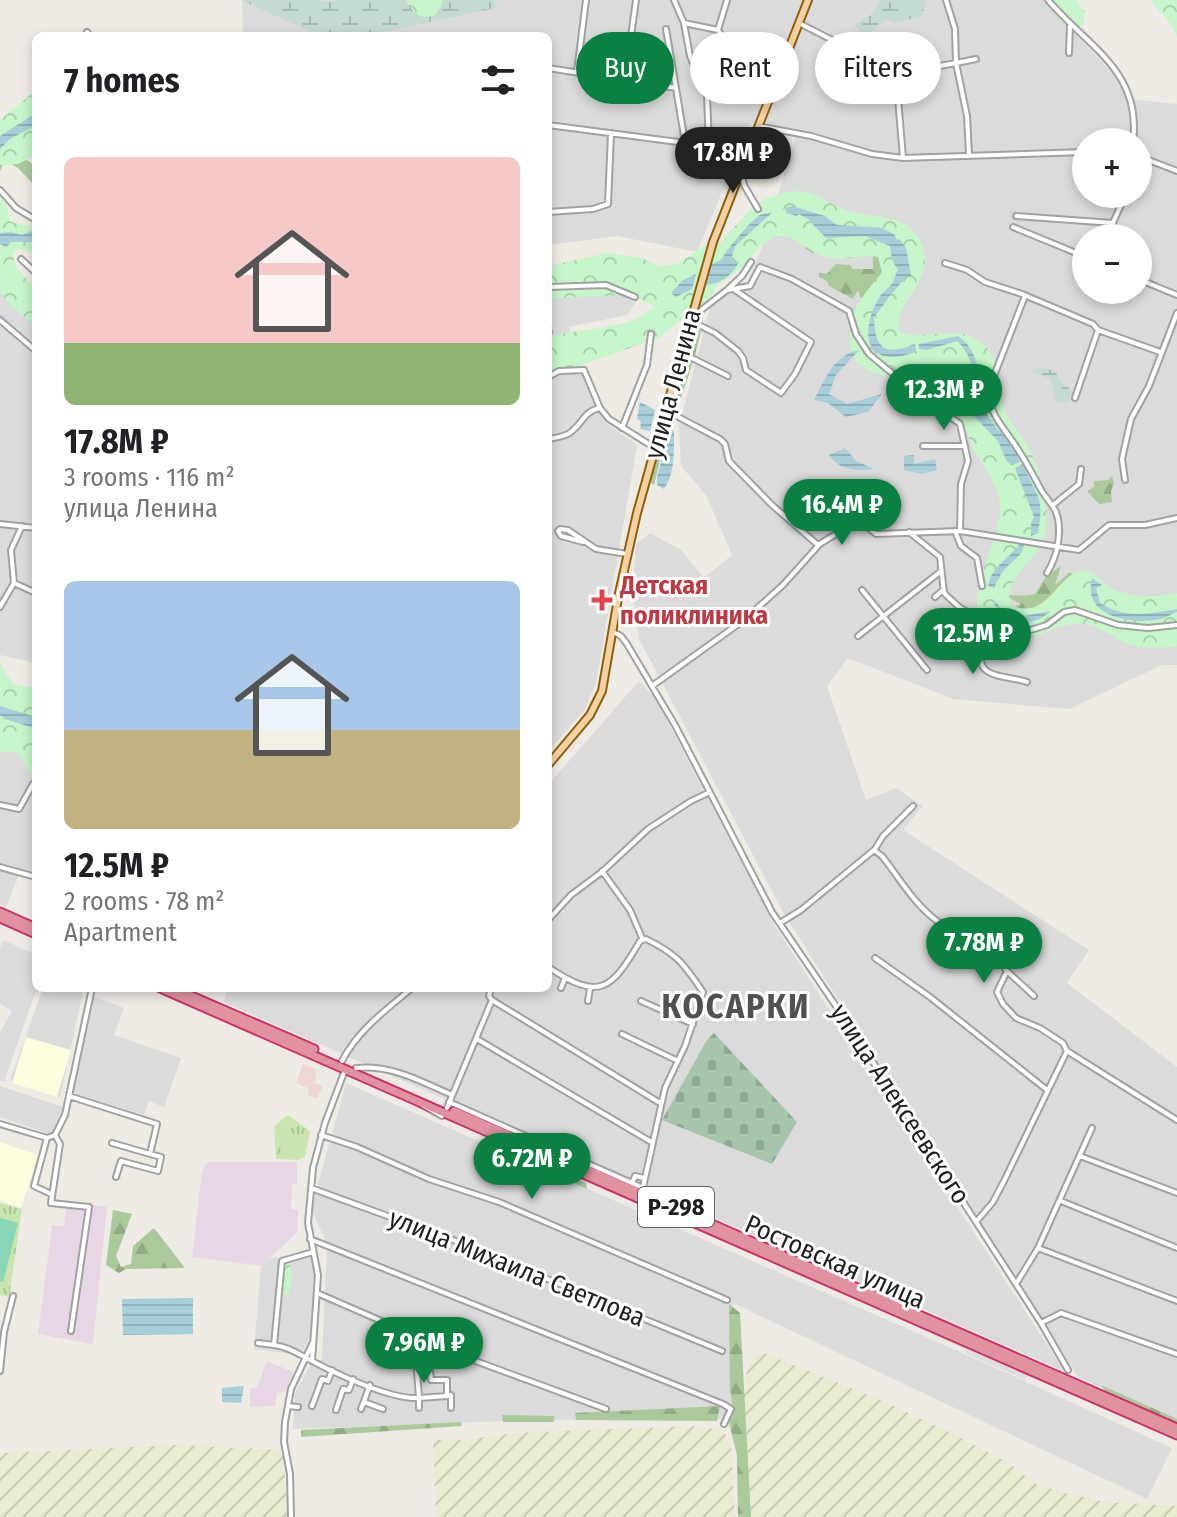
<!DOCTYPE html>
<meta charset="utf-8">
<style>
body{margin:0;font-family:"Fira Sans Condensed",sans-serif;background:#f2f2f2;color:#202124;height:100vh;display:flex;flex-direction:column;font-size:30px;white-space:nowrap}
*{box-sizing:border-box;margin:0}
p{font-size:26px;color:#757577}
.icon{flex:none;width:44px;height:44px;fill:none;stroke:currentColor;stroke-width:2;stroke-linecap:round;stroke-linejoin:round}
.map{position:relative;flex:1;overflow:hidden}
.sheet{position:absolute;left:32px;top:32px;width:520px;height:960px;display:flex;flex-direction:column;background:#fff;border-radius:12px;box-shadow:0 4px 12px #0003}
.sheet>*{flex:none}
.hud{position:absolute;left:576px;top:32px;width:480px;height:72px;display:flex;gap:16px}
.fabs{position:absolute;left:1072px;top:128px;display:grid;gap:16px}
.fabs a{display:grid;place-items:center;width:80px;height:80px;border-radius:50%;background:#fff;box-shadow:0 4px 12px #0003;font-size:40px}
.price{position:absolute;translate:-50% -68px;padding:0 18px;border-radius:28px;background:#0b8043;color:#fff;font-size:26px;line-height:52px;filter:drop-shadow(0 2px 4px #0008)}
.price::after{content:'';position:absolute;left:50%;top:48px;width:24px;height:18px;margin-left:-12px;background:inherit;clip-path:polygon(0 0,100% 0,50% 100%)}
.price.on{background:#222;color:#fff}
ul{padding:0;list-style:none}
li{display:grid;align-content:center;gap:16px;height:424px;padding:0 32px}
li span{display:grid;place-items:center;height:248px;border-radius:12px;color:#555}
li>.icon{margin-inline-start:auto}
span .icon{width:144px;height:144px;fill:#fffc;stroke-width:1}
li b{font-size:34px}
h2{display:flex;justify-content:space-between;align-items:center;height:96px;padding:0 32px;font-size:34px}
.chip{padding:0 28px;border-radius:36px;background:#fff;box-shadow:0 4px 12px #0003;font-size:28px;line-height:72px}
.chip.on{background:#0b8043;color:#fff}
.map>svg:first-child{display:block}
</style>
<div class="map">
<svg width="1177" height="1517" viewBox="0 0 1177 1517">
<defs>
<pattern id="farmland-furrows" width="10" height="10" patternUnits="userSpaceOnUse" patternTransform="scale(2)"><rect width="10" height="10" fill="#eaecd1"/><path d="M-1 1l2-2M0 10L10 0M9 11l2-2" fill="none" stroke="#c8cab3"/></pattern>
<pattern id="grass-tufts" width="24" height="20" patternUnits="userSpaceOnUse" patternTransform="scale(2)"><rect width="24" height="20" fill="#c9e5ae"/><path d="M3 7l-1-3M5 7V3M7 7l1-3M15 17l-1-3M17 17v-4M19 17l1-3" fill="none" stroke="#acc495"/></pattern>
<pattern id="forest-firs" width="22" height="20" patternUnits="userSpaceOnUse" patternTransform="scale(2)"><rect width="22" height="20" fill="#aaca9c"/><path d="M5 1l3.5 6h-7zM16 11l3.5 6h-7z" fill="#92ad86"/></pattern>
<pattern id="wetland-marsh" width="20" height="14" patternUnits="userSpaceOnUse" patternTransform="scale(2)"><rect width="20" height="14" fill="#c3dbd0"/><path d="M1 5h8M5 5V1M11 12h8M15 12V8" fill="none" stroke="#a7bcb2"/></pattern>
<pattern id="cemetery-stones" width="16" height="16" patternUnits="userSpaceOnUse" patternTransform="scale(2)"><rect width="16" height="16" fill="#a7c5ac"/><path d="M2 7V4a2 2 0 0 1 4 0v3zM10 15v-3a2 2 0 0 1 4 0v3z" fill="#8fa994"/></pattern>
<pattern id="park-crowns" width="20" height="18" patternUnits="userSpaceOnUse" patternTransform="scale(2)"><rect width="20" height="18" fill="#c5f5c8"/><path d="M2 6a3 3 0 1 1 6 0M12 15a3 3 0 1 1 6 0" fill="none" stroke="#a9d2ab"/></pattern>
<pattern id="water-rules" width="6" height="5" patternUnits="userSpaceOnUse" patternTransform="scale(2)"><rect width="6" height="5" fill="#a8ced9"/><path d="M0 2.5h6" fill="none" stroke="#90b0ba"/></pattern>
</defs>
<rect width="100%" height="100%" fill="#eeebe5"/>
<!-- residential -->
<path fill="#dcdbdb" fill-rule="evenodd" d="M242,0H1048L1067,25L1124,85L1129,99L1177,104V665H1162L1069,709L953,699L848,658L827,686L866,800L896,788L923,806L903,830L1089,950L1067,983L1177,1067V1420L1078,1377L784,914L639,639L633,589L636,544L650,533L681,550L704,578L732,555L706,495L681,466L679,426L712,300L748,280L762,247L798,130L751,123L697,252L617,236L548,245V36H243ZM1086,142H1138V194H1086ZM1086,238H1138V290H1086Z
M0,259L36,298V663L0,655Z
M583,275L638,299L627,315L569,327L585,380L606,423L637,445L596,683L585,709L548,752V282Z
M639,681L656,699L775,926L1064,1371L224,1002L227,988H548V785Z
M0,743L36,746V875L20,872L6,907L0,904Z
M4,940L36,955L37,988L4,1082L0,1080V1032L12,1011L0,1004V947Z
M43,988H84L60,1097L10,1080Z
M93,996L124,1008L114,1035L181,1058L164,1107L149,1101L144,1115L71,1092Z
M346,1083L965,1354L1172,1448L1147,1499L733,1303V1419L533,1420L293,1429L295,1393L310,1365L322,1359L327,1244L311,1209Z
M0,1086L63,1107L55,1129L50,1134L0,1117Z
M311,1254L315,1279L310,1337L300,1357L292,1354L254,1349L261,1266L269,1258Z"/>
<!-- commercial -->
<path fill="#eed6d5" d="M303,1064L316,1069L315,1083L323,1086L317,1098L309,1096L308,1088L296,1083Z"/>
<!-- industrial -->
<path fill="#e7d7e4" d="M208,1162H297V1183L292,1185L291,1209L298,1210V1232L261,1266L192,1257L202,1171Z
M67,1202L107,1207L93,1344L38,1334L52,1225L64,1226Z
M267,1361L293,1372L285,1392L277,1393L275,1406L250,1407V1388L257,1387Z"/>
<!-- education -->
<path fill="#fcfcdf" d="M26,1037L71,1050L57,1097L12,1083Z
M0,1142L38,1155L21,1208L0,1201Z"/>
<!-- farmland -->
<path fill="url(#farmland-furrows)" d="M764,1353L883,1401L947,1431L1007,1462L1036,1484L1065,1493L1105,1502L1177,1506V1517H751L744,1397L747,1371L754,1356Z
M691,1426L723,1430L731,1446L735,1517H436L433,1440H465L516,1433Z
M177,1445L283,1450L288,1517H0V1453Z"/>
<!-- grass -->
<path fill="url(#grass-tufts)" d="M288,1115L310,1131L305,1157L298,1160L276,1159L274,1126Z
M0,1203L22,1209L9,1297L0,1295Z"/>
<!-- forest -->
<path fill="url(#forest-firs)" d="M0,146L30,162L36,168V182L32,183L18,168L5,160L0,171Z
M779,217L892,260L863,304L858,290L853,299L829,286L827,281L819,277V273L827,274L836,264L850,265L853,269H873V255L814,248L813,254L805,248L808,241Z
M703,309C705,333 685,385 677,410H674L672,406Z
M667,417L670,420L654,485L651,483L652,475Z
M1112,476L1114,483L1111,491L1112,502L1099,504L1087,491L1094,487V481L1108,480Z
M1061,566L1055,585L1069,573L1079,576L1036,627L1011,608L1021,604L1001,594C1013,596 1024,596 1035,594L1047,575Z
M530,1159L586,1183L587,1189L531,1164Z
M113,1210L132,1214L116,1256L121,1267L131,1264L133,1246L154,1228L185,1268L126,1269L119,1273L106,1265Z
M729,1304L740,1313L751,1517H738L737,1456L729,1422L733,1409L730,1388Z
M1101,1385L1177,1419V1425L1106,1393Z
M720,1406L717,1421L576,1420L575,1413Z
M502,1415L554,1416V1422H503Z
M461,1422L462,1426L301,1437V1430Z"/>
<!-- wetland -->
<path fill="url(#wetland-marsh)" d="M241,0H317L326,2L339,0H493L495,8L365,36H320Z
M880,0H926L922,16L895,23L886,19L865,37L854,25L873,13Z
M1037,367L1055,371L1062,383L1074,392L1067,403L1055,401L1051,379L1032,372Z"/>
<!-- cemetery -->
<path fill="url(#cemetery-stones)" d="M714,1033L797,1122L772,1164L662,1120L707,1040Z"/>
<!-- park -->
<path fill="url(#park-crowns)" d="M406,0H442V5L434,16C419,19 413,13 406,0Z
M1043,0H1076L1085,12L1084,24L1078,28L1065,25Z
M1150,0H1177V38L1173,27Z
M36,90V155L18,164L0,165V120Z
M800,191C820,194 829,204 846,210C862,216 879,215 895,220C918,227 931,252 922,274C915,294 895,309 899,331C924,345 960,319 986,347C1000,361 997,388 1003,406C1008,422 1021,433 1028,447C1042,473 1051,508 1044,537C1038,561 1001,578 1011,605C1046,621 1056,578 1078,572C1094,567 1099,581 1109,587C1116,592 1132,595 1140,596C1152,598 1165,594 1177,593V646C1163,648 1142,649 1128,644C1113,638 1101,626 1084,624C1054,621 1030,647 1001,639C948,624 999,544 1000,512C1002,486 982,467 972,445C962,422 955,399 948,375L942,371C928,373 914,380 899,378C887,377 866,372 858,363C846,350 849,322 856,308C862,295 874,283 882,272L878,257C862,253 844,262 828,258C809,253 797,235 776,236L761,245L746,265L718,285L711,296L659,338L578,366L548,381V338C580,326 632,332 654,306L631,295L548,298V266L607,253L642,258L661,267L679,263L704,246L721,242L757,202L787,192Z
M0,197L6,205L11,222L36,227V254L19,249L14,251C10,266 26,278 36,288V326L11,306L0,292Z
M0,663L13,684L36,688V784L18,753L0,751Z
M290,1262L292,1278L289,1295L281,1293L284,1264Z"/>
<!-- pitch -->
<path fill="#88d7b8" d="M0,1218L18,1223L3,1282L0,1281Z"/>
<!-- parking -->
<path fill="#dedede" d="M938,1333L1028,1372L1025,1380L965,1353L966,1349L936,1337Z"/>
<!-- water -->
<path fill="url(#water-rules)" d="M36,113V125L10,139L0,149V136Z
M792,206L825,216L837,225L882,228L895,235L896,239L900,240L906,248L911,275C895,285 886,303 874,317C875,350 885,356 915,344L916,352C865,371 858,333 880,296C884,291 890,287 893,282C895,278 895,274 898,270L892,260L890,246L865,236L826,238L809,220L799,214L797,216L786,213V208Z
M773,212L735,246L731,260L739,262C732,275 720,286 704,284L710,265L721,260C724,253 753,218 760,215C762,214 771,213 773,212Z
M36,229V242H11L6,247L0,244V233L11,232L22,235Z
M696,274L692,289L676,297L671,293L683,280Z
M958,336C987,356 973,389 988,416C998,434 1014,439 1020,462L1012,465L1007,462L998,441L974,416L977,412L976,398L973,395C974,374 973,355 957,341L927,350L919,349V344Z
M859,350L836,375L829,394L847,404L882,394L868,412L846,417L828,403L814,400C825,379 833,356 859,350Z
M640,402L655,410L650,431L640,429L641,422L637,418Z
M670,428L674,432C674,451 675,474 664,489L657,485V477Z
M845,448L856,461L874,469C857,471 840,471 829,455Z
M914,455V464L935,459L937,470L922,474L904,470V456Z
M1023,464C1036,498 1045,493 1038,533L1031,536V523L1034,517L1015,468Z
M1020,544H1024C1023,557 1012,560 1004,570C1000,575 997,582 994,588L988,586C992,566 1008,559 1020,544Z
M1092,578L1102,585L1096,588L1100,603C1123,619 1151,614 1177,609V612C1171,614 1166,618 1160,619C1140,624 1099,620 1092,597C1090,591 1091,584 1092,578Z
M993,599C1013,625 1022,615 1051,611C1033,627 1019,623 999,614Z
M0,706L36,717V729L5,719L0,715Z
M193,1298V1334L123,1335L122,1299Z
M244,1386L241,1403L222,1402V1388Z"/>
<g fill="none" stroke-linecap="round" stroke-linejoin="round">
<!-- minor casing -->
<g stroke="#a2a2a2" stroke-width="8">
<path id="minor" d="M674,0L684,23L690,56L707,96L709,144
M1048,0C1088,47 1142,71 1133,142
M684,23L718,30L722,36L786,56
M799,23L844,46C851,57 845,68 855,79L862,80L956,63L955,29L946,0
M666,29L685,142
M718,30L727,0
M87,32L90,36
M1069,53L1070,25
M548,68L676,88
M577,72L586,0
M896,74L903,158
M625,80L636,0
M548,125L747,151
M758,126L811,136L872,154L903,158L1086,152
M969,154L967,116L956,63L976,59
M1138,156L1177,171
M741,172L744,185L758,209
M0,190L16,208L36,220
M548,212L593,209L608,204L611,133
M1016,216L1113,223
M1013,227L1086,257
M1106,238L1126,194
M21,259L36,273
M945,263L967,270L985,282L1022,294L1093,324L1098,330
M1138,279L1177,295
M548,287L606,285L635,297
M727,290L742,276L751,262
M1025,296L990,386C986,409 1000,423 1013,442C1023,456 1031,471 1039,486C1043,495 1052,503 1056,512C1063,531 1057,557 1047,573
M0,320L36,351
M695,323L715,333L738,351L743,358L746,370L781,393L795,374L811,342L735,290
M548,332H549
M686,355L728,376
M548,377L559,371L584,370L600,408L609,419L655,448
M1075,398L1098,330L1160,352
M665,410L720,439L725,444L729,461L772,505L818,545L859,520L876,534L960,531L1079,550L1109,525H1145L1177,518
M670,413L700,311L727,290L750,286L760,267L792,279L849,311L856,334L869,354L940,413L948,415L960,424L968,461L961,484L960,531
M622,428L647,365L651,334
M548,439C555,438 562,437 568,434C582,426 583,411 600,408
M923,446H965
M1125,480L1122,459L1131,419L1149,386L1177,313
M1053,505L1079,484L1081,469
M0,524L36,528
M955,531L961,546L977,558L982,586
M909,532L940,557L944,593L959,607L988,625L992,631L1014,635L1047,625L1064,612L1075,610L1118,625L1148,628L1177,625
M583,542L561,536L558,531L560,529L568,530L596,549L627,554
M14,583L11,550L22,526
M862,590L927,670
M935,597L943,590
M0,607L14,583L36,593
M992,631C989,639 982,647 981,655C977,680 1013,676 1027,682
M613,632L621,636L627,644L675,725L772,912L855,1034L1041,1323L1068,1370
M858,636L940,572
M652,686L744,620L783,585L818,546
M0,805L19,809L33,784
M875,849L883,836L913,806
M0,867L36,877
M602,871L630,910L643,940
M548,920L571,895L603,871L648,829L691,801L708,793
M780,923L801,910L874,850L882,856C900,879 916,907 940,923C964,939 990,947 1007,971L997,992L1003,1004L1016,1018L1040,1028L1063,1043L1067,1051L1004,1181L993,1202L976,1222
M875,958L930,997L1047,1090
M548,967C599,1001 611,991 640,941L646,939C677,954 684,964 703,992L685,1046L665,1088L642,1192
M1007,971L1034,996
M561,988L565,978
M492,1000L660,1103
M588,1001L590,988
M641,1001L693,1024
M622,1034L678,1061
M477,1039L653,1143
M1067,1051L1177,1120
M342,1061C358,1030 386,1010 412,988
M356,1068C391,1064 422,1082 452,1095
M69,1096L157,1124L150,1154L161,1157L158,1171L121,1161L116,1177
M449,1102L643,1188
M422,1105L442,1116
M447,1108L492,1000L489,996L491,988
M0,1124L47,1138L55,1135L65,1115L92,988
M55,1135L60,1144L51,1203L89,1207L71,1331
M321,1135L357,1147L429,1179L499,1202L727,1300
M47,1138L34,1186L51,1194
M112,1143L150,1154
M1080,1156L1177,1193
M632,1183L635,1176L644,1178
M311,1188L453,1240L722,1351
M1061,1201L1177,1248
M310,1239L723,1404L731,1409L724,1424
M1038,1248L1177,1301
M313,1252L282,1261L274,1345C289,1347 300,1355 314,1362C339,1375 392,1400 419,1398V1408
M1016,1284L1038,1248L1092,1128
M317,1293L462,1356L606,1409
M1041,1323L1061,1313L1177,1354
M258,1343L274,1345
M312,1361L318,1275L308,1223L313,1168L325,1123L345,1070
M0,1371L4,1332L13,1296
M447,1396L419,1398L417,1371H430L431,1380H447V1396L451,1395V1408
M364,1402L383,1409
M288,1406L298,1407
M312,1406L322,1379L328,1381L332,1370
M361,1409L370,1385
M336,1410L343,1389L349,1390L353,1379
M291,1517L290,1474L284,1442L285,1422L291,1389L313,1342"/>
</g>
<!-- major casing -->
<g stroke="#8c610b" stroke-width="10">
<path id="major" d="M548,765L590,715L602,691L619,593L637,513L713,242L808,0"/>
</g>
<!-- highway casing -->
<g stroke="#cc3168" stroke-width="11">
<path id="highway" d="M0,912L36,928
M0,918L36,934
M160,988L1177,1435
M173,988L314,1049
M454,1111L1177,1428"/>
</g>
<!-- minor -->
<use href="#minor" stroke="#fff" stroke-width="4"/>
<!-- major -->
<use href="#major" stroke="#f5d1a3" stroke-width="6"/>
<!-- highway -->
<use href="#highway" stroke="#e092a1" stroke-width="7"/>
</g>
<!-- markers -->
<path fill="#e0444e" stroke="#fff" stroke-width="3" d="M598 588h8v8h8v8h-8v8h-8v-8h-8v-8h8z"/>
<g text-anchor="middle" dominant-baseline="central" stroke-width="6" stroke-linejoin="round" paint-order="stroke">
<!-- shield labels -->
<rect fill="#fff" stroke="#626262" stroke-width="2" x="638" y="1187" width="76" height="40" rx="6"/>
<g font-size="24" font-weight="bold" fill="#1e1e1e">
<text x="676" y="1207">Р-298</text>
</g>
<!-- street labels -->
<g font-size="26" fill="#1e1e1e" stroke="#fff">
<text transform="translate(673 384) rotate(-75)">улица Ленина</text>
<text transform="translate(900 1104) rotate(57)">улица Алексеевского</text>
<text transform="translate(835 1262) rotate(24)">Ростовская улица</text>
<text transform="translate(517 1268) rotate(22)">улица Михаила Светлова</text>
</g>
<!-- health labels -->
<g font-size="26" font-weight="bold" fill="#be3a42" stroke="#fff" text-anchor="start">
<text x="620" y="585">Детская<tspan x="620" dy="30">поликлиника</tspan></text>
</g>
<!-- district labels -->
<g font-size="34" font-weight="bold" letter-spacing="2" fill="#515151" stroke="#fff">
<text x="736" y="1006">КОСАРКИ</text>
</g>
</g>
</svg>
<div class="fabs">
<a>+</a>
<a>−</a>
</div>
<b class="price on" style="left:733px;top:195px">17.8M ₽</b>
<b class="price" style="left:944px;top:432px">12.3M ₽</b>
<b class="price" style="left:842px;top:547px">16.4M ₽</b>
<b class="price" style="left:973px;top:676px">12.5M ₽</b>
<b class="price" style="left:984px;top:985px">7.78M ₽</b>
<b class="price" style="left:532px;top:1201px">6.72M ₽</b>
<b class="price" style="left:424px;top:1385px">7.96M ₽</b>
<div class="hud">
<a class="chip on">Buy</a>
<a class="chip">Rent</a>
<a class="chip">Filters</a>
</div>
<section class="sheet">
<h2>7 homes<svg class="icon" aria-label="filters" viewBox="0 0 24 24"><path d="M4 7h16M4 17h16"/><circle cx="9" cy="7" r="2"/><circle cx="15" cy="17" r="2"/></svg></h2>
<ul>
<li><span style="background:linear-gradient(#f6c9c9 75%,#8fb573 0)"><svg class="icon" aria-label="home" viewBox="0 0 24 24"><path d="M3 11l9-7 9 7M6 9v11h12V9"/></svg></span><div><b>17.8M ₽</b><p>3 rooms · 116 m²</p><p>улица Ленина</p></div></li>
<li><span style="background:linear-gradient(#a9c7e8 60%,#c2b280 0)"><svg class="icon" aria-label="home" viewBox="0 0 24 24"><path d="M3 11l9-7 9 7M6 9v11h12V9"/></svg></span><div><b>12.5M ₽</b><p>2 rooms · 78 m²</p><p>Apartment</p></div></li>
</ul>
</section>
</div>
